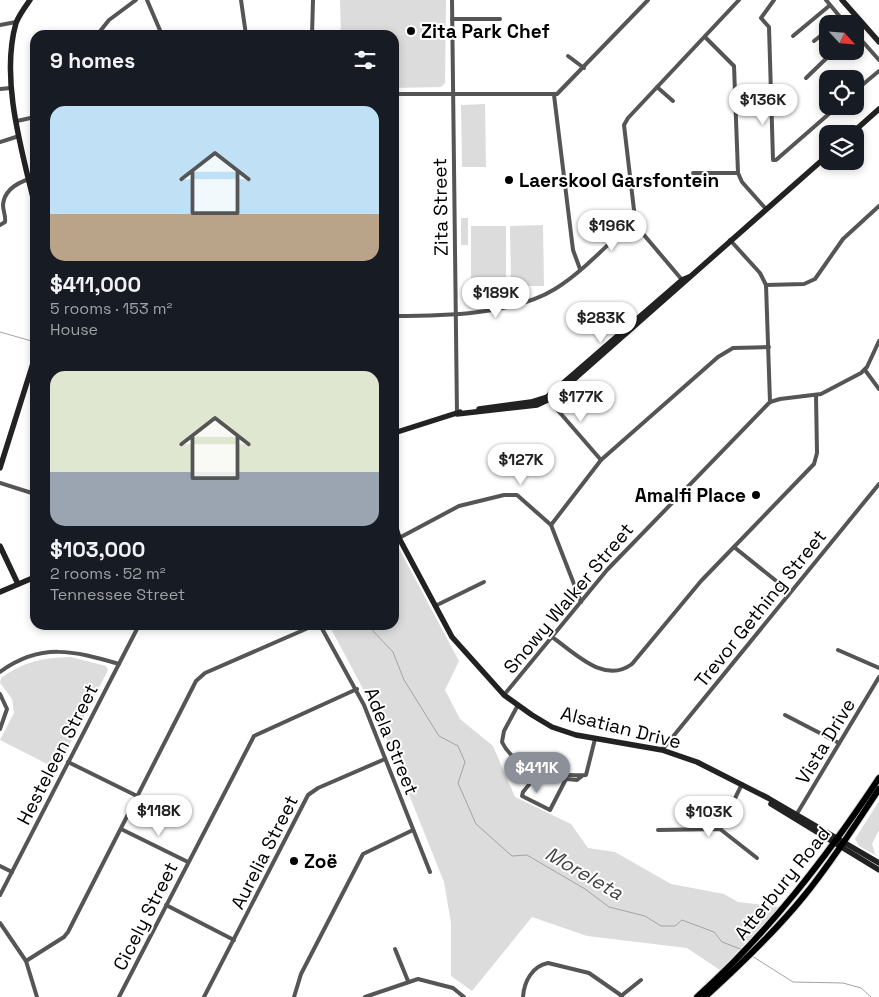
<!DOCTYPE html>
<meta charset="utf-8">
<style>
:root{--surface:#171b24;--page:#20242c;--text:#f1f3f6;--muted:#9ea1a6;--accent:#8c9099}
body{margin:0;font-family:"Space Grotesk",sans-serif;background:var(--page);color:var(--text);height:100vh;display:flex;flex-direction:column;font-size:19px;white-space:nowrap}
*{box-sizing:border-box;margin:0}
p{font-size:16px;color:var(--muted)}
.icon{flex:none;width:28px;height:28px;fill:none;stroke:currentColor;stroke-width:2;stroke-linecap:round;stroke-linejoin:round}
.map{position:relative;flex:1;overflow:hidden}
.drawer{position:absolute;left:30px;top:30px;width:369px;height:600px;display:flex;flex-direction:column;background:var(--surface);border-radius:15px;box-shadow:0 2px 8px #0003}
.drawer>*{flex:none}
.needle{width:32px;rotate:116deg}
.fabs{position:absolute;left:819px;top:15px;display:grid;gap:10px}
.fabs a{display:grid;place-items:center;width:45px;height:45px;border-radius:10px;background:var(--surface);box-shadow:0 2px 8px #0003;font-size:25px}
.price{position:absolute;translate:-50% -42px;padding:0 11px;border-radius:18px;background:#fff;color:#222;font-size:16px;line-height:32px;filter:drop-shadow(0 1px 2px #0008)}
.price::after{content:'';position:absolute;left:50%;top:30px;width:15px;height:11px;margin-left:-8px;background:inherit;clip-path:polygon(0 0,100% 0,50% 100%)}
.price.active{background:var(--accent);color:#fff}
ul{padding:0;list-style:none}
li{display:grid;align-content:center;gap:10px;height:265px;padding:0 20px}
li span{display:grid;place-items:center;height:155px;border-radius:15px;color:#555}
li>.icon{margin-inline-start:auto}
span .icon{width:90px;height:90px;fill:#fffc;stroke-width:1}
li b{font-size:21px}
h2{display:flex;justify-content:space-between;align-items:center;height:60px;padding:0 20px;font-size:21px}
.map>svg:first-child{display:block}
</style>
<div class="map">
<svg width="879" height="997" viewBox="0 0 879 997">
<rect width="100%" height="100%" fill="#fff"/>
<!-- green -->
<g fill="#dcdcdc">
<path d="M340 0H446L445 83 441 87 394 88V35H341Z"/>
<path d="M485 104 486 167H462L461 105Z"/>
<rect x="461" y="218" width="7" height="27"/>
<path d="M543 225 544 286H511L510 226Z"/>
<path d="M471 226H506V290L471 291Z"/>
<path d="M394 539 459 661 445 690 460 719 493 746 515 797 571 824 588 848 615 852 671 884 724 894 738 902 780 907 720 970 687 948 587 936 532 917 472 991 451 976V923L444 882 378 717 329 625H394Z"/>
<path d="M71 657 106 666 108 670 57 769 0 740 14 713 12 699 0 683 1 678C25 661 42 658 71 657Z"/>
<path d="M879 801V830L872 844 875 854 879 857 859 846 855 839Z"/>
</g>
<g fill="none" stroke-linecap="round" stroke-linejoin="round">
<!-- stream -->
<g stroke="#a3a3a3" stroke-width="1">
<path d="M0 332 35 342"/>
<path d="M373 625V631L393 652 404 680 439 736 458 746 465 762 458 783 476 824 512 856 527 855 585 889 609 907 645 916 661 926H675L682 920 714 932 722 942 743 950"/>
<path d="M752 956 793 982 843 983 861 988 871 997"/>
</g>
<!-- primary casing -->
<g stroke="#dbdbdb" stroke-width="8">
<g id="primary">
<path d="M697 997C769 932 826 858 879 778"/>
<path d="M705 997C739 966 775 932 804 896 832 862 855 825 879 789"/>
</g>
</g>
<!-- street -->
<g stroke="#555" stroke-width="4">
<path d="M147 0 162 35"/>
<path d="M241 0 246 35"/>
<path d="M452 0 457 414"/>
<path d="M774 0 761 18 769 27 773 160H776L838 106"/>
<path d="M826 0 846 24"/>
<path d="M452 19H500"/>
<path d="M834 24 841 18"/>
<path d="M0 25 16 22"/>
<path d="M855 33 879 60"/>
<path d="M97 35 109 20 136 0"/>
<path d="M312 35 313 0"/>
<path d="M793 36 829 6"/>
<path d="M705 37 734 66 738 173 742 182 766 209"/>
<path d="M814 41 828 30"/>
<path d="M568 56 584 68"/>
<path d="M806 78 834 51"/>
<path d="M657 87 673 101"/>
<path d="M0 89 11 88"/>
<path d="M855 91 879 71"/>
<path d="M394 94H557L648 0"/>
<path d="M554 95 573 250 580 269"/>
<path d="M17 121 35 117"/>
<path d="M0 142 19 136"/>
<path d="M693 173H738"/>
<path d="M0 225 5 222C6 216 3 211 3 205 4 191 17 183 29 179"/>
<path d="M730 240 760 273 766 285 770 402"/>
<path d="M683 281 633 222 634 210 624 125 628 118 739 0"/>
<path d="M766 285 804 284 815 279 843 239 879 206"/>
<path d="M394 316C442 316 513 315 555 289 583 272 608 243 633 222"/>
<path d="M865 370 879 389"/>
<path d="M548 399 601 460"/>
<path d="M0 483 35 494"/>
<path d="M551 525 601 460 718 357 733 348 769 347"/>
<path d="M399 538 459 506 504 495H517L551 525 581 602"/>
<path d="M734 547 790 592"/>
<path d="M435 606 484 582"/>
<path d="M320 625 364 705 430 872"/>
<path d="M552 637C574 652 604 685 632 664L701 581 814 464 817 453 816 395"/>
<path d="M838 650 879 668"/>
<path d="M0 672C41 642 74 651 119 664"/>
<path d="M0 694 7 709 0 729"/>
<path d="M504 695 607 570 770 402 780 399 821 394 861 373 867 367 879 341"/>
<path d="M518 705 504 731 502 742C515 770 558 777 586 775L595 739"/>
<path d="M785 715 839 743"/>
<path d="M662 750 879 484"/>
<path d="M68 762 137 796"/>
<path d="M566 779 550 810 522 796 523 792 536 776H538L577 780 582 776"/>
<path d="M795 817 879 677"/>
<path d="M121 829 188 862"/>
<path d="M720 829 742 784"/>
<path d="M658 830 720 829 757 858"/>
<path d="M0 866 12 872"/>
<path d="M0 895 139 625"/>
<path d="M166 905 234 940"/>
<path d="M0 923 26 961 37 997"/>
<path d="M395 949 408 981"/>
<path d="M26 961 64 937 68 932 196 681 205 673 315 625"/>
<path d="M621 996 641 980"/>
<path d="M119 997 254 736 357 689"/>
<path d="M204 997 308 795 318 788 385 759"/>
<path d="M294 997 301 974 363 854 413 830"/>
<path d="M365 997 418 979 453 988 464 997"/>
<path d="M523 997C524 982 532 966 548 963L589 973 622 996"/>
</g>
<!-- secondary -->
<g stroke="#222" stroke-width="5.5">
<path d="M30 0C25 7 19 15 16 23 0 79 22 151 35 206"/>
<path d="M842 0 879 42"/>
<path d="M851 134 879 109"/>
<path d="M479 409 531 402 547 397 682 280 689 277"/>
<path d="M457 414 537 405 554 397 828 155"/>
<path d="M394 433 460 412"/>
<path d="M0 468 35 357"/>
<path d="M394 522 399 538 452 637 504 695 532 715 552 727 576 735 662 750 697 762 768 798 879 863"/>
<path d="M0 546 18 584"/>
<path d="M0 592 35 577"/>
<path d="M771 804 879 870"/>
</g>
<!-- primary -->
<use href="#primary" stroke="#000" stroke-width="6"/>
</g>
<!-- markers -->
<g fill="#000" stroke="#fff" stroke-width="2">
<circle cx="411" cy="31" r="5"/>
<circle cx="509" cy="180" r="5"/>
<circle cx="756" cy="495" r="5"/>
<circle cx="294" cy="861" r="5"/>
</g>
<g text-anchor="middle" stroke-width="4" stroke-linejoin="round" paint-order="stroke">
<!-- poi labels -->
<g font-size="19" font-weight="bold" fill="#000" stroke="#fff" text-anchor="start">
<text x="421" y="38">Zita Park Chef</text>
<text x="519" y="187">Laerskool Garsfontein</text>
<text x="746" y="502" text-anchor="end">Amalfi Place</text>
<text x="304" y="868">Zoë</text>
</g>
<!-- street labels -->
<g font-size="19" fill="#000" stroke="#fff">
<text transform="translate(440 207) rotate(-91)" y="7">Zita Street</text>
<text transform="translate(568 598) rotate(-50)" y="7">Snowy Walker Street</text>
<text transform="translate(760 608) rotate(-51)" y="7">Trevor Gething Street</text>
<text transform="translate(621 727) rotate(14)" y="7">Alsatian Drive</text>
<text transform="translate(392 741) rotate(68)" y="7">Adela Street</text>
<text transform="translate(825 741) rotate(-59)" y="7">Vista Drive</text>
<text transform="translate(57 754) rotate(-63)" y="7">Hesteleen Street</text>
<text transform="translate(264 852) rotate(-63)" y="7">Aurelia Street</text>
<text transform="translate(782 883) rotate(-51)" y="7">Atterbury Road</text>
<text transform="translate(145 916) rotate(-63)" y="7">Cicely Street</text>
</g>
<!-- water labels -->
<g font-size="20" font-style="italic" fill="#444" stroke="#fff">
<text transform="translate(584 873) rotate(30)" y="7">Moreleta</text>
</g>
</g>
</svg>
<div class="fabs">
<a><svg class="needle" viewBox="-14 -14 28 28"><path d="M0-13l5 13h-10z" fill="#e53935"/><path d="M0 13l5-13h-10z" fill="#9ea1a6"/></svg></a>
<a><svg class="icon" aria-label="locate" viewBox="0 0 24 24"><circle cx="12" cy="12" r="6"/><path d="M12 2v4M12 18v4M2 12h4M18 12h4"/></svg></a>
<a><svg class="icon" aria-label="layers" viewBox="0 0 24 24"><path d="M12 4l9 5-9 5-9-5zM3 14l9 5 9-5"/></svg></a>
</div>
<b class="price" style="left:763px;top:126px">$136K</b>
<b class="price" style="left:612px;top:252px">$196K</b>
<b class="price" style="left:496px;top:319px">$189K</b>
<b class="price" style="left:601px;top:344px">$283K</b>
<b class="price" style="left:581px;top:423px">$177K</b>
<b class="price" style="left:521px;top:486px">$127K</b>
<b class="price active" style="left:537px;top:794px">$411K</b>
<b class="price" style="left:159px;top:837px">$118K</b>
<b class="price" style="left:709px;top:838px">$103K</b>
<section class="drawer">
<h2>9 homes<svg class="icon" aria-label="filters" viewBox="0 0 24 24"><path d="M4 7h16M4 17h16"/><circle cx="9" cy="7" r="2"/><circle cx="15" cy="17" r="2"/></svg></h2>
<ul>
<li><span style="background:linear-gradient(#bfe0f5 70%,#b9a48a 0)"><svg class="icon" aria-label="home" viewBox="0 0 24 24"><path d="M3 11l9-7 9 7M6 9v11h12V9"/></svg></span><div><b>$411,000</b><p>5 rooms · 153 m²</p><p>House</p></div></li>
<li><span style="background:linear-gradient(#dfe7d0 65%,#9aa5b1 0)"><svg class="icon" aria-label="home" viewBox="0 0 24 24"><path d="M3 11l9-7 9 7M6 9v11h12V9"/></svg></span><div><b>$103,000</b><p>2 rooms · 52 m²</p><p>Tennessee Street</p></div></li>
</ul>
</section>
</div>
